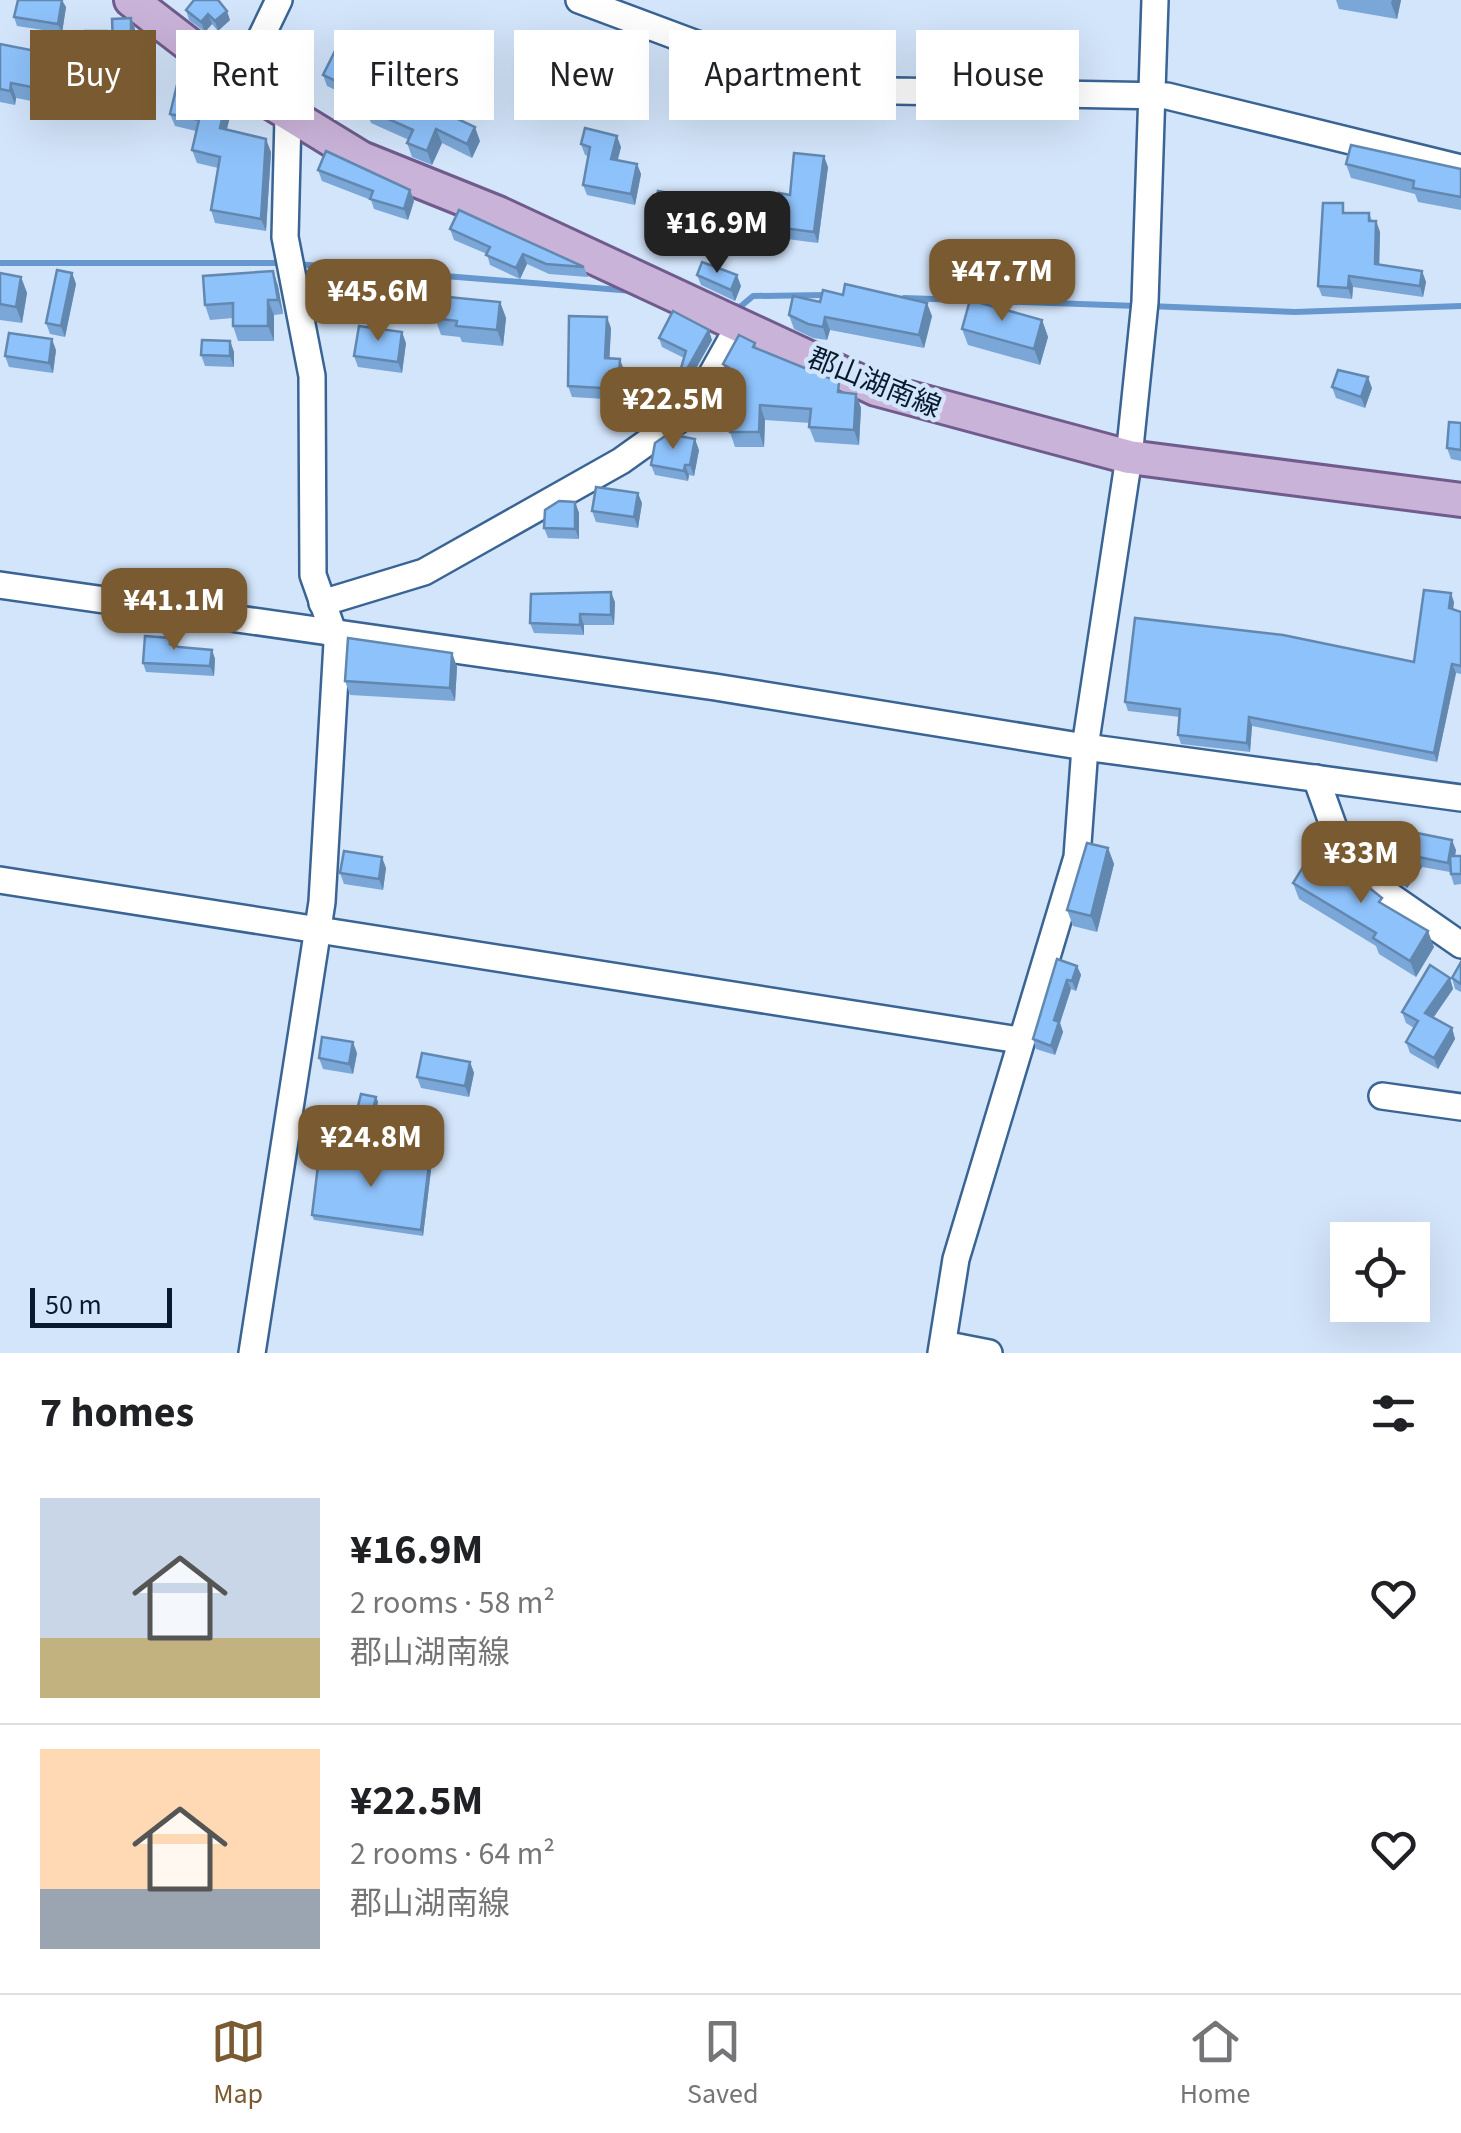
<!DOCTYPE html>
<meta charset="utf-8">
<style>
:root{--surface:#fff;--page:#f6f6f6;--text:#202124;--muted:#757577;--line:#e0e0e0;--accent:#7a5a30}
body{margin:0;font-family:"Source Sans 3","Noto Sans JP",sans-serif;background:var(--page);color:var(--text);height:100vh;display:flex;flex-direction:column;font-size:38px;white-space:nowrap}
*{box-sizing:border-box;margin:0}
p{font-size:32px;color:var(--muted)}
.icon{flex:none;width:55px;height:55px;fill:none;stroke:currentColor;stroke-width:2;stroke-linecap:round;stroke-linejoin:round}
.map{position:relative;height:1353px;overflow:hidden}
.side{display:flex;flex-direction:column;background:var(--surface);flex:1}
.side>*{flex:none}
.hud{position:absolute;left:30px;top:30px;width:1402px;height:90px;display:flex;gap:20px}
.tools{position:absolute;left:1330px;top:1222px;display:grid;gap:20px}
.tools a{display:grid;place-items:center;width:100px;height:100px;border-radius:0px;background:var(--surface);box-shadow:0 10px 40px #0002;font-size:50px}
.scale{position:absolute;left:30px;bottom:25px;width:142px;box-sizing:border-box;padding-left:10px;border:5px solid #081a2d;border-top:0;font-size:28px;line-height:35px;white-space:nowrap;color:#081a2d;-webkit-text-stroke:8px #d3e5fb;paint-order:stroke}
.price{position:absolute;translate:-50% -85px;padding:0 22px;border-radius:20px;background:var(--accent);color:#fff;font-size:32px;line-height:65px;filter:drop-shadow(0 2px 5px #0008)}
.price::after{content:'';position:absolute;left:50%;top:60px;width:30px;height:22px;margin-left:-15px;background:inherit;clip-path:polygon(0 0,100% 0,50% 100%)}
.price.active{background:#222;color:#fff}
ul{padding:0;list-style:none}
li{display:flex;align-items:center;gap:30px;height:250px;padding:0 40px}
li+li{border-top:2px solid var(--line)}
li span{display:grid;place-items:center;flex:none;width:280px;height:200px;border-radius:0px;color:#555}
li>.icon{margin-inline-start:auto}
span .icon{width:120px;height:120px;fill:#fffc;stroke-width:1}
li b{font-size:42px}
h2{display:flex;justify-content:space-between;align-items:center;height:120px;padding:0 40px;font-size:42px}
.pill{padding:0 35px;border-radius:0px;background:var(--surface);box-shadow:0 10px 40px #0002;font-size:35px;line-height:90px}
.pill.active{background:var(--accent);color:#fff}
.dock{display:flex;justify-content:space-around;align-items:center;height:140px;border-top:2px solid var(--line);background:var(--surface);font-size:28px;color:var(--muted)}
.dock a{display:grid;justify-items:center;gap:5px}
.dock .active{color:var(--accent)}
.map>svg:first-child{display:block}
</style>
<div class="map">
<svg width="1461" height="1353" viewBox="0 0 1461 1353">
<rect width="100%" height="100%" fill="#d3e5fb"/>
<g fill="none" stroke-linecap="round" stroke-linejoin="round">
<!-- stream -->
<g stroke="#6698cf" stroke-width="6">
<path d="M0 263H284"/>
<path d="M296 264 633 291"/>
<path d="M904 298 1137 306"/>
<path d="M734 306 740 307 753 296 827 295"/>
<path d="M1149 306 1295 312 1461 306"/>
</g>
<!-- minor casing -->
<g stroke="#396493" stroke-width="30">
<g id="minor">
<path d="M579 0 697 44 843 84 895 91 1167 96 1461 168"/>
<path d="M239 83 279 0"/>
<path d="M0 585 715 687 1085 747 1129 457 1145 302 1155 0"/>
<path d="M322 603 424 572 621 461 691 411 740 324"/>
<path d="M1316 778 1338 839 1363 877 1461 945"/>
<path d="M0 880 1019 1040"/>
<path d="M1382 1096 1461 1107"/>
<path d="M943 1344 989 1353"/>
<path d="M252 1353 322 902 337 643 313 575 312 376 285 237 288 117"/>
<path d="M941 1353 956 1259 1077 857 1085 747 1461 798"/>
</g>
</g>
<!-- major casing -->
<g stroke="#6f5c8d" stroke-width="38">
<path id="major" d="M131 0 239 83 361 158 498 213 876 389 1129 457 1461 500"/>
</g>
<!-- minor -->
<use href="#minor" stroke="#fff" stroke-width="25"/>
<!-- major -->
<use href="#major" stroke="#cab3d9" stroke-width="32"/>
</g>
<!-- wall -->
<g fill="#7aa7d8">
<path d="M1336 0H1401L1397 19 1339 9Z"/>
<path d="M66 7 62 33 17 26 14 17Z"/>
<path d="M186 10 230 20 218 31 212 24 205 32 189 20Z"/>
<path d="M131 18 135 29V53L117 54 113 43Z"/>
<path d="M0 44 71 58 113 46 106 97 65 94 63 107 16 98 15 105 0 102Z"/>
<path d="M596 57 644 64 639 80 600 68Z"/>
<path d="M323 75H367L355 99 327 86Z"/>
<path d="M232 109 227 129 271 152 266 231 215 223 211 210 218 168 197 163 192 150 196 131 175 126 170 114Z"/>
<path d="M366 109 480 141 472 158 442 143 432 165 412 157 407 143 409 140 371 123Z"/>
<path d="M581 144 621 147 618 160 637 164 641 174 635 205 587 195 583 185 588 156 585 155Z"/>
<path d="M1346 164 1461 169V210L1418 202 1415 194 1351 178Z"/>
<path d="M828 167 818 243 779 238 775 227 790 195Z"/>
<path d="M318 170 410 190 414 201 408 220 374 209 371 200 322 181Z"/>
<path d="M1347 213H1369L1372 221H1376L1380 232 1379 265 1422 271 1426 282 1423 297 1353 287 1352 299 1322 296 1318 286Z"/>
<path d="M746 218 742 242 658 234 654 223Z"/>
<path d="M450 229 584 267 588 277 549 274 527 264 520 279 490 265 487 254 454 240Z"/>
<path d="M273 271 278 286 283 314 274 315V341H238L233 326V318L210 320 205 305Z"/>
<path d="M0 273 21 277 27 293 22 323 0 320Z"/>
<path d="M72 273 76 284 65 337 50 334 46 323Z"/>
<path d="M697 275 741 286 735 301 701 285Z"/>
<path d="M500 302 506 318 503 346 462 342 460 337 441 335 435 318Z"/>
<path d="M820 302 932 316 924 348 830 330 827 340 813 338 794 329 789 315Z"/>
<path d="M1042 320 1048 337 1040 365 968 345 962 329Z"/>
<path d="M611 328 609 359 624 370 622 400 572 397 568 386Z"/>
<path d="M659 338 712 340 686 386 682 385 679 375 684 358 662 347Z"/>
<path d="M230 341 234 352V367L205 366 201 355Z"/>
<path d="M406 343 402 373 358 367 354 356Z"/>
<path d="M755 343 757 349 843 393 856 394 861 408 859 445 815 442 809 427 810 423 765 420 764 447H735L730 432 731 380 728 379 723 364Z"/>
<path d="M56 350 53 373 9 367 5 356Z"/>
<path d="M1332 387 1372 388 1365 408 1336 398Z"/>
<path d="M1461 423V461L1451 459 1447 448Z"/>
<path d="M699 450 694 476 689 475 688 481 655 475 651 465Z"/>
<path d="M575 502 579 513V539L548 538 544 528Z"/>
<path d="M642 503 638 528 596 522 592 511Z"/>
<path d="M615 602 614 625H584V635L534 633 530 623Z"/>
<path d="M1454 602 1453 610 1461 612V674L1456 673 1437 762 1252 726 1250 752 1181 744 1178 735 1180 717 1128 711 1125 702 1414 662Z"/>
<path d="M173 645 179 647 212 650 215 659 214 676 146 672 143 663Z"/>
<path d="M452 653 457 667 455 701 350 695 345 681Z"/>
<path d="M1108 848 1114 864 1097 932 1073 926 1067 910Z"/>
<path d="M1456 850 1455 856H1461V884L1454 885 1450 872 1422 867 1407 888 1391 877 1388 867 1398 852Z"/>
<path d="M386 868 383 890 344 884 340 873Z"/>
<path d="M1293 883 1384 905 1434 947 1416 977 1379 954 1376 946 1299 899Z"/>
<path d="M1057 959 1077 966 1081 975 1076 991 1071 989 1060 1023 1063 1032 1055 1055 1036 1049 1033 1039Z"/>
<path d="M1461 962V992L1455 989 1452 978Z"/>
<path d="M1450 978 1453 989 1433 1018 1452 1028 1455 1039 1438 1069 1410 1053 1406 1042 1414 1028 1406 1023 1402 1012Z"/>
<path d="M357 1053 353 1074 323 1069 319 1058Z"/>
<path d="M470 1062 474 1073 469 1097 421 1088 417 1077Z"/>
<path d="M376 1097 378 1102 374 1119 359 1115 357 1110Z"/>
<path d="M431 1170 423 1236 314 1220 312 1215Z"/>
</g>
<!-- shaded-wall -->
<g fill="#6388b0">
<path d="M62 0 66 7 62 33 58 24Z"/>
<path d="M1392 0H1401L1397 19 1391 3Z"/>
<path d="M227 11 230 20 218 31 215 21Z"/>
<path d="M208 14 212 24 205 32 201 22Z"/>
<path d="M131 18 135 29V53L131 42Z"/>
<path d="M107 31 113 46 106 97 101 82Z"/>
<path d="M640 53 644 64 639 80 635 69Z"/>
<path d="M363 64 367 75 355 99 351 88Z"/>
<path d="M60 80 65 94 63 107 57 92Z"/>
<path d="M11 83 16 98 15 105 10 91Z"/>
<path d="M227 97 232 109 224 140 220 128Z"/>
<path d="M475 127 480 141 472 158 467 144Z"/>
<path d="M436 129 442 143 432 165 427 151Z"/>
<path d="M617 136 621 147 615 169 611 159Z"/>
<path d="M266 139 271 152 266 231 261 219Z"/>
<path d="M824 156 828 167 818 243 814 232Z"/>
<path d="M637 164 641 174 635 205 631 194Z"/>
<path d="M410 190 414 201 408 220 404 209Z"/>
<path d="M742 207 746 218 742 242 738 231Z"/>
<path d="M1376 221 1380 232 1379 275 1375 264Z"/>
<path d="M523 254 527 264 520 279 516 268Z"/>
<path d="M273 271 278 286 283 314 278 300Z"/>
<path d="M1422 271 1426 282 1423 297 1420 286Z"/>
<path d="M72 273 76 284 65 337 61 326Z"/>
<path d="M737 275 741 286 735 301 731 290Z"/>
<path d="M1349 276 1353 287 1352 299 1348 288Z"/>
<path d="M21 277 27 293 22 323 16 307Z"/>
<path d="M268 300 274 315V341L268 326Z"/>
<path d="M500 302 506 318 503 346 497 330Z"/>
<path d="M927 303 932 316 924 348 919 335Z"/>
<path d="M607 317 611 328 609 369 605 358Z"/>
<path d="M825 317 830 330 827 340 823 327Z"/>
<path d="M1042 320 1048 337 1040 365 1034 349Z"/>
<path d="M709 330 712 340 686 386 683 376Z"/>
<path d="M402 332 406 343 402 373 398 362Z"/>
<path d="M52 339 56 350 53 373 49 363Z"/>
<path d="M230 341 234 352V367L230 356Z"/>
<path d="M620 359 624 370 622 400 618 389Z"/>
<path d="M1368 377 1372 388 1365 408 1361 397Z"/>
<path d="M856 394 861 408 859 445 854 430Z"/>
<path d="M760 405 765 420 764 447 759 432Z"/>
<path d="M695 439 699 450 694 476 690 465Z"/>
<path d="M685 465 689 475 688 481 684 471Z"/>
<path d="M638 493 642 503 638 528 634 517Z"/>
<path d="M575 502 579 513V539L575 529Z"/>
<path d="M611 592 615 602 614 625 611 615Z"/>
<path d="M1451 593 1454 602 1452 617 1449 608Z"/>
<path d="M580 614 584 625V635L580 625Z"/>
<path d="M212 650 215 659 214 676 210 666Z"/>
<path d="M452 653 457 667 455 701 450 688Z"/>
<path d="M1452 664 1456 673 1437 762 1434 753Z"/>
<path d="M1249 717 1252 726 1250 752 1247 743Z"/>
<path d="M1452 840 1456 850 1452 872 1448 863Z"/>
<path d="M1108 848 1114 864 1097 932 1091 916Z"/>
<path d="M382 857 386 868 383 890 379 879Z"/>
<path d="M1418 857 1422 867 1407 888 1404 878Z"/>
<path d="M1428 931 1434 947 1416 977 1410 961Z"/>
<path d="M1077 966 1081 975 1076 991 1072 981Z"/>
<path d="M1450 978 1453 989 1429 1024 1425 1013Z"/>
<path d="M1067 980 1071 989 1060 1023 1063 1032 1055 1055 1051 1046 1054 1020Z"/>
<path d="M1452 1028 1455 1039 1438 1069 1434 1058Z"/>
<path d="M353 1042 357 1053 353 1074 349 1064Z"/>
<path d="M470 1062 474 1073 469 1097 465 1086Z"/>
<path d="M376 1097 378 1102 374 1119 372 1114Z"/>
<path d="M429 1164 431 1170 423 1236 421 1230Z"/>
</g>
<!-- building -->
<g fill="#8ec2fb" stroke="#6388b0" stroke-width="2.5">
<path d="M18 0H62L58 24 14 17Z"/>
<path d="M194 0H218L227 11 215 21 208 14 201 22 186 10Z"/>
<path d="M131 18V42L113 43 112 19Z"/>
<path d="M85 31H107L101 82 60 80 57 92 11 83 10 91 0 89V44L71 58V37H85Z"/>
<path d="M601 42 640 53 635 69 596 57Z"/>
<path d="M335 51 363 64 351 88 323 75Z"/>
<path d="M177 85 227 97 220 128 266 139 261 219 211 210 220 157 192 150 199 120 170 114Z"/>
<path d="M376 87 411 103 413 98 475 127 467 144 436 129 427 151 407 143 413 130 366 109Z"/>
<path d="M585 128 617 136 611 159 637 164 631 194 583 185 590 147 581 144Z"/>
<path d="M1351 145 1461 169V197L1413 188 1414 181 1346 164Z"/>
<path d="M326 151 410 190 404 209 370 199 373 191 318 170Z"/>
<path d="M794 153 824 156 814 232 775 227 779 193 790 195Z"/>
<path d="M658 191 742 207 738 231 654 223Z"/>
<path d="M1323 203H1343V213H1369V221H1376L1375 264 1422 271 1420 286 1349 276 1348 288 1318 286Z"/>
<path d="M459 210 584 267 546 264 523 254 516 268 486 255 490 247 450 229Z"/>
<path d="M702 262 737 275 731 290 697 275Z"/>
<path d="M57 270 72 273 61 326 46 323Z"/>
<path d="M273 271 278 300H268V326H233V303L205 305 203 276Z"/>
<path d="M0 273 21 277 16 307 0 304Z"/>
<path d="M845 284 927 303 919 335 825 317 823 327 808 324 789 315 793 296 820 302 823 290 843 295Z"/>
<path d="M438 296 500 302 497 330 456 326 457 321 435 318Z"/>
<path d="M970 300 1042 320 1034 349 962 329Z"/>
<path d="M673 311 709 330 683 376 679 375 686 351 659 338Z"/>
<path d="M569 316 607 317 605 358 620 359 618 389 568 386Z"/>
<path d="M359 326 402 332 398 362 354 356Z"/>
<path d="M9 333 52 339 49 363 5 356Z"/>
<path d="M739 335 755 343 753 347 839 382 838 392 856 394 854 430 809 427 811 409 760 405 759 432H730L731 369 723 364Z"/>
<path d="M202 340 230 341V356L201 355Z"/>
<path d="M1338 370 1368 377 1361 397 1332 387Z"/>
<path d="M1449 422 1461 423V450L1447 448Z"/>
<path d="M668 434 695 439 690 465H685L684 471 651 465 655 443Z"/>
<path d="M596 487 638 493 634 517 592 511Z"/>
<path d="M559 501 575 502V529L544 528 545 510Z"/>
<path d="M1424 590 1451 593 1449 608 1461 612V666L1452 664 1434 753 1249 717 1247 743 1178 735 1180 709 1125 702 1135 618 1283 635 1414 662Z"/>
<path d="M611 592V615L580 614V625L530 623 531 594Z"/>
<path d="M145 636 170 638V644L179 647 212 650 210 666 143 663Z"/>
<path d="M348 638 452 653 450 688 345 681Z"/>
<path d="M1402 830 1452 840 1448 863 1418 857 1404 878 1388 867 1398 852Z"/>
<path d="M1087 843 1108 848 1091 916 1067 910Z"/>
<path d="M344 851 382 857 379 879 340 873Z"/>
<path d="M1310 856 1330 868 1335 860 1382 898 1379 902 1428 931 1410 961 1373 938 1376 933 1293 883Z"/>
<path d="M1450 856H1461V874H1451Z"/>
<path d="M1057 959 1077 966 1072 981 1067 980 1054 1020 1059 1022 1051 1046 1033 1039Z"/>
<path d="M1461 962V984L1452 978Z"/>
<path d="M1430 965 1450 978 1425 1013 1452 1028 1434 1058 1406 1042 1418 1021 1402 1012Z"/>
<path d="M322 1037 353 1042 349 1064 319 1058Z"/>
<path d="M422 1053 470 1062 465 1086 417 1077Z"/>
<path d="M361 1094 376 1097 372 1114 357 1110Z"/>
<path d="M320 1149 429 1164 421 1230 312 1215Z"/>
</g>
<g text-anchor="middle" stroke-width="9" stroke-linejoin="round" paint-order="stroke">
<!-- street labels -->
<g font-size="28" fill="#081a2d" stroke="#d3e5fb">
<text transform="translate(875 382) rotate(22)" y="10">郡山湖南線</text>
</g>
</g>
</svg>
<div class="tools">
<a><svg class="icon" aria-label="locate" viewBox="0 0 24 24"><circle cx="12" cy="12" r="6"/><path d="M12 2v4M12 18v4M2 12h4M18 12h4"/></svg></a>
</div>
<div class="scale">50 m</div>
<b class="price active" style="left:717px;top:276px">¥16.9M</b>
<b class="price" style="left:1002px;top:324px">¥47.7M</b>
<b class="price" style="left:378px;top:344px">¥45.6M</b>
<b class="price" style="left:673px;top:452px">¥22.5M</b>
<b class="price" style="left:174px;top:653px">¥41.1M</b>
<b class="price" style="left:1361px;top:906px">¥33M</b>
<b class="price" style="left:371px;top:1190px">¥24.8M</b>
<div class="hud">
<a class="pill active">Buy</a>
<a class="pill">Rent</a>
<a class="pill">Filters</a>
<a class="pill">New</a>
<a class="pill">Apartment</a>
<a class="pill">House</a>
</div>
</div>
<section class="side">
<h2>7 homes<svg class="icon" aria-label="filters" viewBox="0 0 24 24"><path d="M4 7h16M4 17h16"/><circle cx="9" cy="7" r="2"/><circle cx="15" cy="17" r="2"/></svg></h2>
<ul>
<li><span style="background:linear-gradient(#c9d6e8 70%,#c2b280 0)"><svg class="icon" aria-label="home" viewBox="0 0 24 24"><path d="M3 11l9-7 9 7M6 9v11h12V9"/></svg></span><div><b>¥16.9M</b><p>2 rooms · 58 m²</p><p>郡山湖南線</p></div><svg class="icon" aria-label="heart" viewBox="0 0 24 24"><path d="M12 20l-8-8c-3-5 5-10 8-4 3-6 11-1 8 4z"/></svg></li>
<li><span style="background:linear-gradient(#ffd9b3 70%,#9aa5b1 0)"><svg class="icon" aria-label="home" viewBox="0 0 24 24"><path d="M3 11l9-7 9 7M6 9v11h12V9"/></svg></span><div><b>¥22.5M</b><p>2 rooms · 64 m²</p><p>郡山湖南線</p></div><svg class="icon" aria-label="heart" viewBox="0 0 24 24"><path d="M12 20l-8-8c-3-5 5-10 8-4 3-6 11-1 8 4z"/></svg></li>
</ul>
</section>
<nav class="dock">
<a class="active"><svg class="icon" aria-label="map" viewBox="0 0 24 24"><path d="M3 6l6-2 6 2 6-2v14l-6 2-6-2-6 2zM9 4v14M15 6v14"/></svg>Map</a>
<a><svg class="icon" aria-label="saved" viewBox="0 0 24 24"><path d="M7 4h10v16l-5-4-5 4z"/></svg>Saved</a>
<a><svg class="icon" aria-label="home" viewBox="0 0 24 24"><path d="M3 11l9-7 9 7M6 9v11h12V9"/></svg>Home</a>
</nav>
